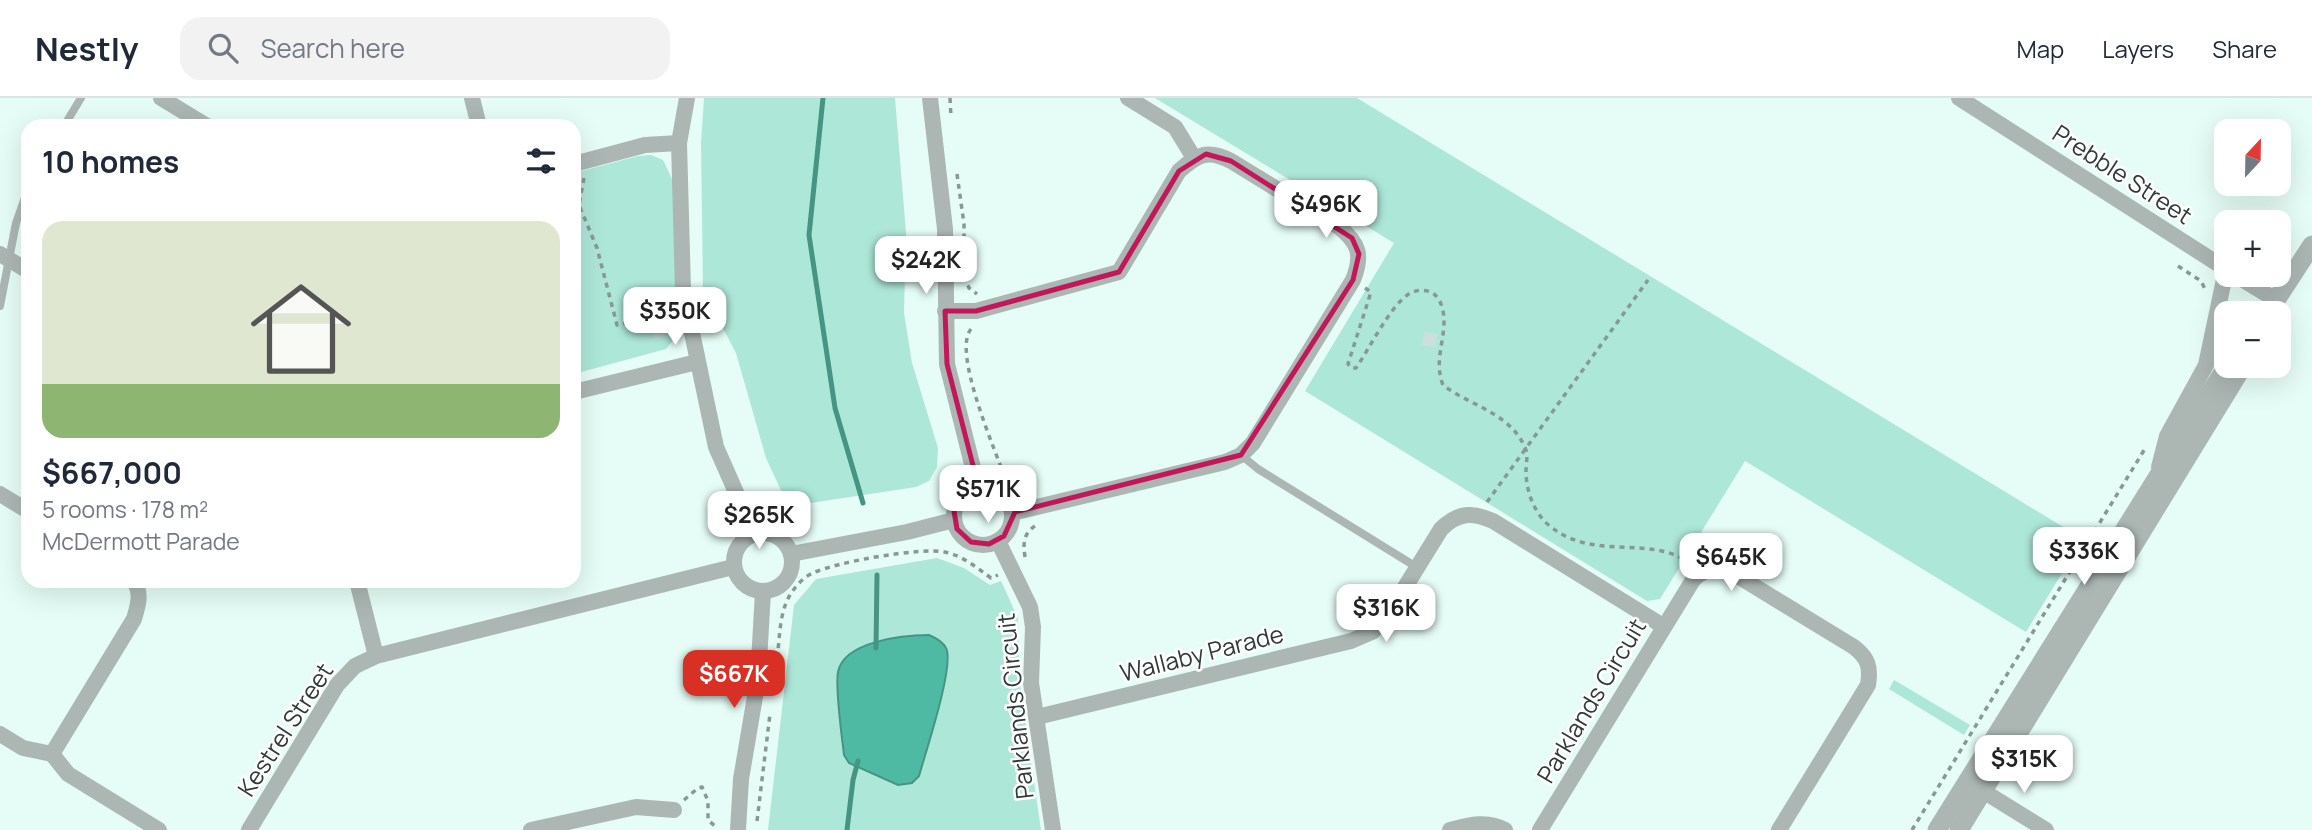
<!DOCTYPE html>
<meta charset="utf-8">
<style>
:root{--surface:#fff;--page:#f2f2f3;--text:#1f2937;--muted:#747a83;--line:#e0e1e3;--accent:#d93025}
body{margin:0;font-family:Manrope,sans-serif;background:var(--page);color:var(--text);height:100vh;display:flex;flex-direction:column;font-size:26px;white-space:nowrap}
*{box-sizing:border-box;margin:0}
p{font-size:23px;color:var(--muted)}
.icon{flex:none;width:38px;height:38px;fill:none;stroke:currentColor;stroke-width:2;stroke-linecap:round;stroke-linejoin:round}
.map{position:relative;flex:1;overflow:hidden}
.drawer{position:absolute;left:21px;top:21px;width:560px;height:469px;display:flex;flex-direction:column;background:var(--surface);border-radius:21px;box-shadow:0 7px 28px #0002}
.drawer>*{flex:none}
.needle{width:46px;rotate:22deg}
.fabs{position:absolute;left:2214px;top:21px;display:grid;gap:14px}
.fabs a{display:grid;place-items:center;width:77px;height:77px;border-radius:14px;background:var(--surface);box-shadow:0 7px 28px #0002;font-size:35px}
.price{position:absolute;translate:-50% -60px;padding:0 16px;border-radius:14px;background:#fff;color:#222;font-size:23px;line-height:46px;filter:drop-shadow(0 2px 4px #0008)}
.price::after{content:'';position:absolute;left:50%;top:42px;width:21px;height:16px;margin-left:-10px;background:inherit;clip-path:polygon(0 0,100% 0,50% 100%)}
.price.current{background:var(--accent);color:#fff}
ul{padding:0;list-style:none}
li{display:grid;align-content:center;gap:14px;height:371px;padding:0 21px}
li span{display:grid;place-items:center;height:217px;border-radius:21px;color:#555}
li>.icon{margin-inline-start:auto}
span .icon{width:126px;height:126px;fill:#fffc;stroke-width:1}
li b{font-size:30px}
h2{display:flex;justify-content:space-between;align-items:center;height:84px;padding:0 21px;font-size:30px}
header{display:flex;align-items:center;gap:42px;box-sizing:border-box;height:98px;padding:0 35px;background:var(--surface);border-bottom:2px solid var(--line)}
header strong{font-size:33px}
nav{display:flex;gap:38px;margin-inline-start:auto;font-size:24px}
.search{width:490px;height:63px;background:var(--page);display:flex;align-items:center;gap:18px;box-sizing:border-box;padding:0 24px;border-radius:21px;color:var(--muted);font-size:26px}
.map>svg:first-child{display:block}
</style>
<header>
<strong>Nestly</strong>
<div class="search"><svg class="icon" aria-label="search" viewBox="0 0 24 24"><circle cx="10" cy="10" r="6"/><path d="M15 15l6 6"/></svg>Search here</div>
<nav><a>Map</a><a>Layers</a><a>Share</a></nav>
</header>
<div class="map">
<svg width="2312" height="732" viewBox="0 0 2312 732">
<rect width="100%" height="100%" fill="#e5fdf6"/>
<!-- green -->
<g fill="#ade7d8" fill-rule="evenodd">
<path d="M704 0H895L906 135 904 215 912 265 938 350 937 369 929 383 916 389 804 406 785 401 766 360 736 255 703 193 701 45Z"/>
<path d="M1155 0H1357L2083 441 2026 534 1745 363 1660 501 1647 503 1305 293 1394 145Z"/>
<path d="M651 57 663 62 673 83 677 227 674 241 666 251 574 276V75L638 58Z"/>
<path d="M937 460 964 470 990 487 1001 483 1018 520 1020 586 1041 732H768L794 507 816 481ZM929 537C936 540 943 543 946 550 955 568 925 655 919 678L913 685 898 687 848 665C841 650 842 633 841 617 840 603 835 586 838 573 846 542 903 536 929 537Z"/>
<path d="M1894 582 1970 627 1964 637 1889 591Z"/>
</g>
<!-- water -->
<path fill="#4fbaa4" stroke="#469483" stroke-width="2" d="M929 537C936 540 943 544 946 550 955 567 925 656 919 678L912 685 898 687 849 665 844 657C842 639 835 590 838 574 844 543 904 537 929 537Z"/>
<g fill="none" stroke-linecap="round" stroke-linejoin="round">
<!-- stream -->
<g stroke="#469483" stroke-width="5">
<path d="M823 0 809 137 835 310 863 405"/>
<path d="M876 550 877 477"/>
<path d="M847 732 853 682 858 663"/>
</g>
</g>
<!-- building -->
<g fill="#c9e1da">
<path d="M665 217 670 238 654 241 649 221Z"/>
<path d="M1424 234 1438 236 1435 250 1422 247Z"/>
</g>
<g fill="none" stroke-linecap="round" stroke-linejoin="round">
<!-- path -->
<g stroke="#889893" stroke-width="3.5" stroke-dasharray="5 5" stroke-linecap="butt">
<path d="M950 0 951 20"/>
<path d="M957 76 964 126V149"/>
<path d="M584 80 579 107 597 150 617 227 674 213"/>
<path d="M574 121 579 107"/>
<path d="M2178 168 2201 183 2205 191"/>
<path d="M964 178 969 190 977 196"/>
<path d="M1365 190 1371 194 1348 266 1351 270H1356C1369 251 1389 211 1406 198 1413 192 1423 191 1431 194 1441 199 1444 213 1444 223 1444 246 1434 264 1443 287 1470 308 1512 315 1526 352 1528 357 1526 366 1526 373 1526 393 1534 416 1551 429 1594 463 1649 437 1688 464"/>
<path d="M971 231C952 254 995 351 1005 380L1012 389 1027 394"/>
<path d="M1487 404 1648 182"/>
<path d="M1025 459C1023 445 1023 436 1036 427"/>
<path d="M777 560C780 540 779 515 790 497 795 489 803 479 813 475 836 464 921 449 945 454 963 458 976 469 991 480L998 477"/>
<path d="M684 702 698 690 702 689 708 703V722L716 729"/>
<path d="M757 723 770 616"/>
<path d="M1912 732 2146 349"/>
</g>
<!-- service -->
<g stroke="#acb7b4" stroke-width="8">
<path d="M64 28 81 0"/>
<path d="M0 208 16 125 28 91"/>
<path d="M1241 357 1258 371 1418 470"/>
</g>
<!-- minor -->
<g stroke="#acb7b4" stroke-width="16">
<path d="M161 0 207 28"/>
<path d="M472 0 479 28"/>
<path d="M687 0 679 45 683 192 716 349 754 435"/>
<path d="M930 0 945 131 947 266 978 390"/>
<path d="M1128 0 1175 29 1194 60"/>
<path d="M1959 0 2226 171"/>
<path d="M574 66 645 47 679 45"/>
<path d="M0 156 28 173"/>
<path d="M2235 177 2276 202"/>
<path d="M945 213H976L1119 174 1179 73C1198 56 1208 51 1231 63L1339 129C1359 145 1363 157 1353 182L1253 345 1241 357 1225 364 1012 415"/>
<path d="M574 294 697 264"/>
<path d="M2159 369 2167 338 2206 267 2226 172"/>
<circle cx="983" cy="418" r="29"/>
<path d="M0 396 28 413"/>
<circle cx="763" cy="464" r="29"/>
<path d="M998 443 1030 509 1033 529 1031 585 1053 732"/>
<path d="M791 456 907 434 954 422"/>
<path d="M357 483 376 558"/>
<path d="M1037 619 1351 543 1372 534 1386 520 1441 431C1458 414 1472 414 1493 423L1663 528"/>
<path d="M0 636 23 650 52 656 68 676 159 732"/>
<path d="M52 656 134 521C138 508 142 495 134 483"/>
<path d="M1983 693 2046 732"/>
<path d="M249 732 337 587 355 568 376 558 733 469"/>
<path d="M531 732 636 709 674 712"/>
<path d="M738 732 741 681 758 581 763 494"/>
<path d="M1450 732C1469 727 1487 722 1505 732"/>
<path d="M1540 732 1693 482C1703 472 1714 468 1728 472L1854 549C1868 560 1871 569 1868 587L1779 732"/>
</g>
<!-- tertiary -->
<g stroke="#acb7b4" stroke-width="19">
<path d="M2264 215 2276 202 2312 147"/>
<path d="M1937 732 2227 268"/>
<path d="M1959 732 2243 268"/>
</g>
</g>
<!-- marked area -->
<path fill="none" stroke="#c2185b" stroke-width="5" stroke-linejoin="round" d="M1206 56 1231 63 1352 140 1359 156 1353 182 1241 357 1015 414 1004 438 989 446 971 444 957 431 954 413 962 397 978 387 947 266 945 213H976L1119 174 1179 73Z"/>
<g text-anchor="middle" stroke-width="5" stroke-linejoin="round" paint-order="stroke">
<!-- street labels -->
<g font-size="24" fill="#303a37" stroke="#fff">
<text transform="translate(2122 77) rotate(33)" y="8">Prebble Street</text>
<text transform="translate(1202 556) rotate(-14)" y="8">Wallaby Parade</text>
<text transform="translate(1592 603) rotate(-59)" y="8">Parklands Circuit</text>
<text transform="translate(1016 608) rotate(-96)" y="8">Parklands Circuit</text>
<text transform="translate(286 632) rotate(-57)" y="8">Kestrel Street</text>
</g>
</g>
</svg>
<div class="fabs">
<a><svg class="needle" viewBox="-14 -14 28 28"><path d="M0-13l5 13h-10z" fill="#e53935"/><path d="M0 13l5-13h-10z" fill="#747a83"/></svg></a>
<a>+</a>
<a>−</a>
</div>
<b class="price" style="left:1326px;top:142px">$496K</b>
<b class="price" style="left:926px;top:198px">$242K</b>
<b class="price" style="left:675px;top:249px">$350K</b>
<b class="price" style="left:988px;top:427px">$571K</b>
<b class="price" style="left:759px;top:453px">$265K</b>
<b class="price" style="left:2084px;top:489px">$336K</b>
<b class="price" style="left:1731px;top:495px">$645K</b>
<b class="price" style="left:1386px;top:546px">$316K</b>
<b class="price current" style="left:734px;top:612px">$667K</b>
<b class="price" style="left:2024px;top:697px">$315K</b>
<section class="drawer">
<h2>10 homes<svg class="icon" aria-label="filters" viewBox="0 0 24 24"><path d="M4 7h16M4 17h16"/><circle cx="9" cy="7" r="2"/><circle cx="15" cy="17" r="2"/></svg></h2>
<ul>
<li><span style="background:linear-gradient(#dfe7d0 75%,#8fb573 0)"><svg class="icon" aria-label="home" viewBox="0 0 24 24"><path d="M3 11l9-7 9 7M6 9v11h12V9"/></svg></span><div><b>$667,000</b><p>5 rooms · 178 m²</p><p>McDermott Parade</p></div></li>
</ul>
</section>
</div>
